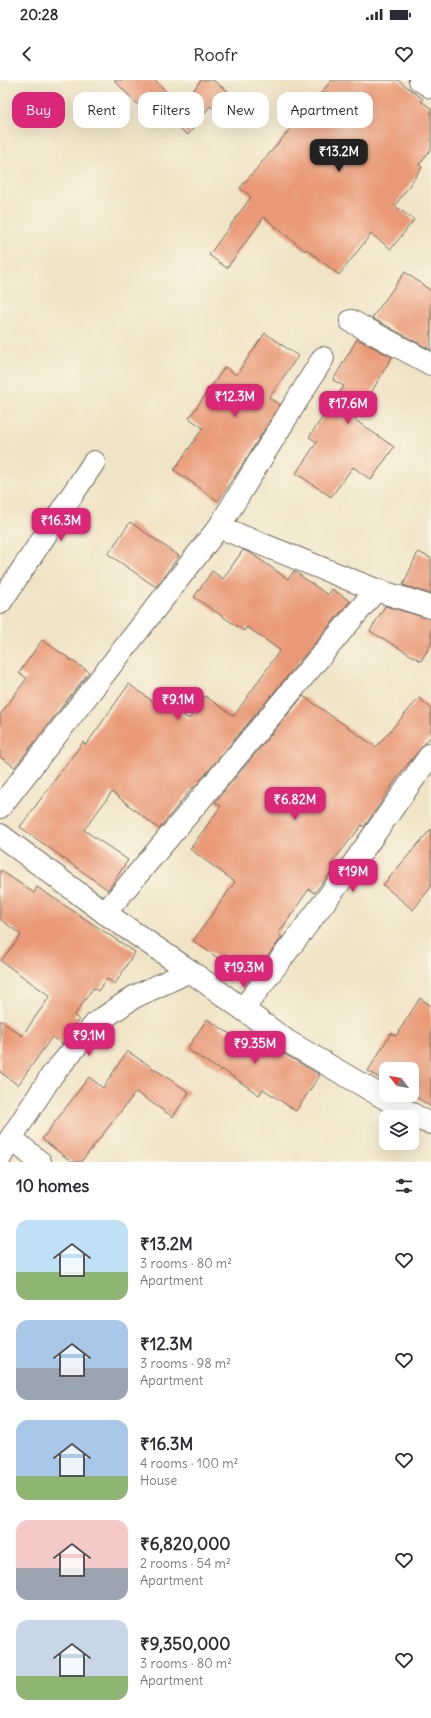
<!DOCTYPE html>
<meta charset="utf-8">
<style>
:root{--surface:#fff;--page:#f7f7f7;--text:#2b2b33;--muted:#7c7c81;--accent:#db2777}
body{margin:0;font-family:Delius,sans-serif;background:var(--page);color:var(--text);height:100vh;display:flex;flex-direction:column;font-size:15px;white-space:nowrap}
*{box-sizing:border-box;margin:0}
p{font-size:13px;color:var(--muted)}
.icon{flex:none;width:22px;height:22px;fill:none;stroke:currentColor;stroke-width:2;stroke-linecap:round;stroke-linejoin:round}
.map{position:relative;height:1082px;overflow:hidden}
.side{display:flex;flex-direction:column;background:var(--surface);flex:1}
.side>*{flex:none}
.hud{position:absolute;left:12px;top:12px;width:407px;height:36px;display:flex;gap:8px}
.needle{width:26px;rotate:301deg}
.tools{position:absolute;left:379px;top:982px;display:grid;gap:8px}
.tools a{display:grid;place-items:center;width:40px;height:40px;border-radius:8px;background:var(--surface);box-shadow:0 4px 16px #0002;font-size:20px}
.price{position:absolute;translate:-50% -34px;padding:0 9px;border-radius:8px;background:var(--accent);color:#fff;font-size:13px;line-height:26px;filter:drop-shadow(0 1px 2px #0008)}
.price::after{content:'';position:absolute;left:50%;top:24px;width:12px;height:9px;margin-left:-6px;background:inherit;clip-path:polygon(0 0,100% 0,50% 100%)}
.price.current{background:#222;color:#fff}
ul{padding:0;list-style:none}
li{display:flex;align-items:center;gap:12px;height:100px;padding:0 16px}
li span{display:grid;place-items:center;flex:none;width:112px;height:80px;border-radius:12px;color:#555}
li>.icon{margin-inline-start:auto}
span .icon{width:48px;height:48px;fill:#fffc;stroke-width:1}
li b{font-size:17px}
h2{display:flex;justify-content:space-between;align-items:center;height:48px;padding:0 16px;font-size:17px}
.chip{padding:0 14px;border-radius:12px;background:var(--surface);box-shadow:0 4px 16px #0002;font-size:14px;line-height:36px}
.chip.current{background:var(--accent);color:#fff}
.status{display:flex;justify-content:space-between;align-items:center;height:28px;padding:0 20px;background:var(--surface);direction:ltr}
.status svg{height:11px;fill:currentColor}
header{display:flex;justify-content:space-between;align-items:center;height:52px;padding:0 16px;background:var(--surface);font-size:18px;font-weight:600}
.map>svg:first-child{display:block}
</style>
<div class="status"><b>20:28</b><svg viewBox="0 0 49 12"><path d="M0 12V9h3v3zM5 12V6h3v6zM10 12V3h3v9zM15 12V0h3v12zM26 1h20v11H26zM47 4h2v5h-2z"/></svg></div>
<header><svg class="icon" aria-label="back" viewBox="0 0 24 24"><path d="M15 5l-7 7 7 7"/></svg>Roofr<svg class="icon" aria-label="heart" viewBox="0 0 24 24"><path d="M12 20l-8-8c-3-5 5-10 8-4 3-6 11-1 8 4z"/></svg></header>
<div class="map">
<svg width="431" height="1082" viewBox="0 0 431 1082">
<rect width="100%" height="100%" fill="#fcf5e5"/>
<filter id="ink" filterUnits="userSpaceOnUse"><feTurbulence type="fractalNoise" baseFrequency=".025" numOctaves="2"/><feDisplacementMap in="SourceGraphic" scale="8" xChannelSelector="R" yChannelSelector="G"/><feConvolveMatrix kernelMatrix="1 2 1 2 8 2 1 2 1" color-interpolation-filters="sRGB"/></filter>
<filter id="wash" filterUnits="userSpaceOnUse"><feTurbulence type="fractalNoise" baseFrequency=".012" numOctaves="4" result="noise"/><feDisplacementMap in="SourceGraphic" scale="16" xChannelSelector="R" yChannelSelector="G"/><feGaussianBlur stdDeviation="0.9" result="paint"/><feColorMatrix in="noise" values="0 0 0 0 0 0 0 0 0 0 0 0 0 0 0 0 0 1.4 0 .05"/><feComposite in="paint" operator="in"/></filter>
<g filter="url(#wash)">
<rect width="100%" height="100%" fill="#f0e4c6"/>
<g id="blocks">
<!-- building -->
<g fill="#e99976">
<path d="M114 0H155L181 27 201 0H213L246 25 233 42 210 26 188 55 151 28 146 33Z"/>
<path d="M332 0H398L423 19 421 21 431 28V69L419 85 422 87 395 126 414 140 391 169 371 154 339 195 306 169 305 171 264 137 227 188 209 175 251 117 240 108Z"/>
<path d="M405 192 431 211V270L372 238Z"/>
<path d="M265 253 298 276 269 318 280 325 237 393 218 421 174 390 203 348 189 338 225 287 236 295Z"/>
<path d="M357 259 392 277 355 340 394 367 371 400 353 387 331 417 296 393 317 362 309 357 344 306 333 300Z"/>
<path d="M130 442 179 476 156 507 108 474Z"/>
<path d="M243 470 252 474 288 499 294 491 328 515 332 509 350 521 194 708 193 707 159 749 112 712 84 750 128 780 108 810 20 747 83 662 86 665 129 604 155 623 159 618 189 639 205 616 234 636 280 570 247 547 244 551 194 517 212 491 223 499Z"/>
<path d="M418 472 431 478V514L403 505Z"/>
<path d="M385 526 431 539V564L421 581 370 551Z"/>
<path d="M42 560 89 592 15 687 0 677V635L27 598 19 593Z"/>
<path d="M303 616 376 667 419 618 431 628V656L402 691 364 747 362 745 330 785 334 788 314 813 309 809 278 854 282 857 254 895 225 874 221 880 193 861 235 802 190 769 221 726 215 722Z"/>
<path d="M431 749V807L413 830 383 805Z"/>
<path d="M0 790 34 813 37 807 135 872 115 904 107 899 98 911 93 908 74 936 79 939 62 964 52 957 18 1005 0 992V940L22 956 50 916 1 881 21 855 0 839Z"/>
<path d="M420 918 431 926V1027L412 1014V989H386V1002L368 991 391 953 396 956Z"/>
<path d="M207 939 255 970 262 959 281 972 320 995 296 1031 263 1009 259 1015 222 989 221 991 187 969Z"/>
<path d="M127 971 189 1012 173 1037 136 1012 81 1082H72L42 1059 89 997 103 1008Z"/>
</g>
</g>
</g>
<g filter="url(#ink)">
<use href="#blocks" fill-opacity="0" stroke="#706c61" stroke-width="1"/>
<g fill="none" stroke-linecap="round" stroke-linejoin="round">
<!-- minor casing -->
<g stroke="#706c61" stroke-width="24">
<g id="minor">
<path d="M420 0 431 7"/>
<path d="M351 241 431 284"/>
<path d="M376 510 431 527"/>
<path d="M0 523 94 382"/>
<path d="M0 727 219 447 323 278"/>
<path d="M0 755 105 833 190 891 287 961 424 1041 431 1043"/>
<path d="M105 833 376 510 219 447"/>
<path d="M243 929 351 787 431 674"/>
<path d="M11 1058 40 1082"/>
<path d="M0 1078 11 1058 52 995 96 943 134 917 190 891"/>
</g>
</g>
<!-- minor -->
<use href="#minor" stroke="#fff" stroke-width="22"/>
</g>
</g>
</svg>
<div class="tools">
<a><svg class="needle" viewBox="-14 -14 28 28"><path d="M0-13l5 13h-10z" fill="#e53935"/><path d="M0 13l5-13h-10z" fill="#7c7c81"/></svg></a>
<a><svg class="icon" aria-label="layers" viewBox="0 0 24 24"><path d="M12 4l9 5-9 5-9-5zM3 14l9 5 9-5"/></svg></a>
</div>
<b class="price current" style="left:339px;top:93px">₹13.2M</b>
<b class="price" style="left:235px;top:338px">₹12.3M</b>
<b class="price" style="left:348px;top:345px">₹17.6M</b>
<b class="price" style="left:61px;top:462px">₹16.3M</b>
<b class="price" style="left:178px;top:641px">₹9.1M</b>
<b class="price" style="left:295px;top:741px">₹6.82M</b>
<b class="price" style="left:353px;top:813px">₹19M</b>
<b class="price" style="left:244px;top:909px">₹19.3M</b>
<b class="price" style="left:89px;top:977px">₹9.1M</b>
<b class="price" style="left:255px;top:985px">₹9.35M</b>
<div class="hud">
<a class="chip current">Buy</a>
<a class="chip">Rent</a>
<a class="chip">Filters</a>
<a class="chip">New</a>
<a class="chip">Apartment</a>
</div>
</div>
<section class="side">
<h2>10 homes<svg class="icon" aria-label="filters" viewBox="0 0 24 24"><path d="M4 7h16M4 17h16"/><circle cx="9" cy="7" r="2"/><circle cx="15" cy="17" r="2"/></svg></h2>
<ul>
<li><span style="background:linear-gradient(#bfe0f5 65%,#8fb573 0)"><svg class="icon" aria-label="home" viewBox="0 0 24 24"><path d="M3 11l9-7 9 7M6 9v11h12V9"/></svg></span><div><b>₹13.2M</b><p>3 rooms · 80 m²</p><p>Apartment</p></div><svg class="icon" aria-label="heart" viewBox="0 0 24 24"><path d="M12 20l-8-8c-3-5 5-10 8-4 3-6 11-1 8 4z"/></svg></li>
<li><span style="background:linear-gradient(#a9c7e8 60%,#9aa5b1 0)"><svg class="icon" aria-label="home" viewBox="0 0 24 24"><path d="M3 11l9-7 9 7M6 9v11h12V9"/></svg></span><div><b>₹12.3M</b><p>3 rooms · 98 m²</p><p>Apartment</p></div><svg class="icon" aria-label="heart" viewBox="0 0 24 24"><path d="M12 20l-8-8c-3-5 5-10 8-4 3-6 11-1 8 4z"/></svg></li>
<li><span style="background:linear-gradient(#a9c7e8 70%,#8fb573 0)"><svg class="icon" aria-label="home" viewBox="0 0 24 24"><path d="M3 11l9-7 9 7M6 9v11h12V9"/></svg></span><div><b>₹16.3M</b><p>4 rooms · 100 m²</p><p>House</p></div><svg class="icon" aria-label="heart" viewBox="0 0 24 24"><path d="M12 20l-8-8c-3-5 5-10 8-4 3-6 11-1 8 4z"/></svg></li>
<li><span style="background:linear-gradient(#f6c9c9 60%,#9aa5b1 0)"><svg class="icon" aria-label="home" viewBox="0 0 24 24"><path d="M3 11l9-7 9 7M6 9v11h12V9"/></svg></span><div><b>₹6,820,000</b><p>2 rooms · 54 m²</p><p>Apartment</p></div><svg class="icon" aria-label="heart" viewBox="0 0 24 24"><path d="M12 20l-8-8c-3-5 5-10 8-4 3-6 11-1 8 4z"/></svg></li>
<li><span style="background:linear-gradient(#c9d6e8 70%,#8fb573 0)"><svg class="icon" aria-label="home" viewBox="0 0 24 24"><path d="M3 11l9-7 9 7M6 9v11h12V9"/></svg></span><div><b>₹9,350,000</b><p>3 rooms · 80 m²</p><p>Apartment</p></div><svg class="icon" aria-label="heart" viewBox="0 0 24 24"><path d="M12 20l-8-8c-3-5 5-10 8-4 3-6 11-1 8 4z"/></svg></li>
</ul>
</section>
